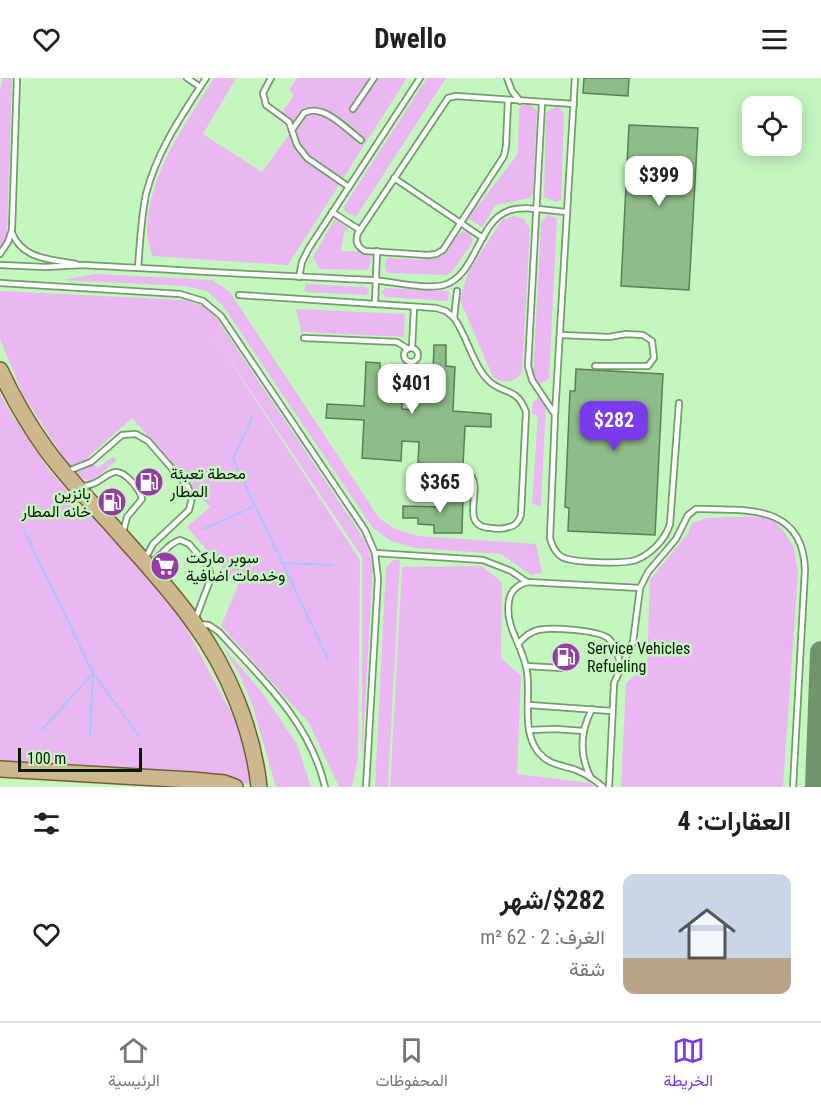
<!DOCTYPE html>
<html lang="ar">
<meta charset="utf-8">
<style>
:root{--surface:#fff;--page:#f2f2f2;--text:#202124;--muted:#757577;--line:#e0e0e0;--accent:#7c3aed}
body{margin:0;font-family:"Roboto Condensed",Vazirmatn,sans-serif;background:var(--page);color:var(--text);direction:rtl;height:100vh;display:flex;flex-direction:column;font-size:22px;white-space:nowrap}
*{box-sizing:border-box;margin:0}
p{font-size:20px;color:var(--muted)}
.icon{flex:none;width:33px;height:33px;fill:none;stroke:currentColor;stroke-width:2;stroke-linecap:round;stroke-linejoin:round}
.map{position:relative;height:709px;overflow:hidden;direction:ltr}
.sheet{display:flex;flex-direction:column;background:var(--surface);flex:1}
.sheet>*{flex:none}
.buttons{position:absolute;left:742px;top:18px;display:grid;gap:12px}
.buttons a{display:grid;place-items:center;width:60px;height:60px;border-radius:12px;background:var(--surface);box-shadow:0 3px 15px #0003;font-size:30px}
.scale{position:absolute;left:18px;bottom:15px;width:124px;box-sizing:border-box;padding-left:6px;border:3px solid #081a06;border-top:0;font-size:16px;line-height:21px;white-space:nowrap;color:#081a06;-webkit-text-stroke:4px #c6f6c0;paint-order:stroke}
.price{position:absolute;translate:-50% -51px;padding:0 14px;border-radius:12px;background:#fff;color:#222;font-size:20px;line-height:39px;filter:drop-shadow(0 2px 3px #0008)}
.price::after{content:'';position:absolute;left:50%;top:36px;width:18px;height:14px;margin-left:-9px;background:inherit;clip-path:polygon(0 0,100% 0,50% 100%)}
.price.selected{background:var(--accent);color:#fff}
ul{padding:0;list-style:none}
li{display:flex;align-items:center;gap:18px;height:150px;padding:0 30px}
li span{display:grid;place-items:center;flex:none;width:168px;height:120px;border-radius:12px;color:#555}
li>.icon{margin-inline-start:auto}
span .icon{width:72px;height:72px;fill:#fffc;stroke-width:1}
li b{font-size:26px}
h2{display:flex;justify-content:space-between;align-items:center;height:72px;padding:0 30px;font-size:26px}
header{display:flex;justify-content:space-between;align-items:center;height:78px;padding:0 30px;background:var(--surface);font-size:27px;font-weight:700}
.menu{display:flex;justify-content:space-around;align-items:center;height:84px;border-top:2px solid var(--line);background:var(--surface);font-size:16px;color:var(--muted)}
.menu a{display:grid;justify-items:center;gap:3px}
.menu .selected{color:var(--accent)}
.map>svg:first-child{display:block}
</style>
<header><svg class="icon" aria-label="menu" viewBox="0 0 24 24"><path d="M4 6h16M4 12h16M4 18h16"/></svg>Dwello<svg class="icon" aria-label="heart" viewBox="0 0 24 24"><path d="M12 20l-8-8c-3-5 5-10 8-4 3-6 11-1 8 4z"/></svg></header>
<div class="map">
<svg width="821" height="709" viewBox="0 0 821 709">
<rect width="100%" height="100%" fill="#c6f6c0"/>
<!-- green -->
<g fill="#ebb7f3">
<path d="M3 0H12L7 153 6 160 0 171V13Z"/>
<path d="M214 0H236L203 56 262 94 294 49 281 36 294 17 289 12 297 0H407L288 187 152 178C150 170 147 160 147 151 149 94 185 47 214 0Z"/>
<path d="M427 0H446L356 139 346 134 343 130 345 127Z"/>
<path d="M529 26 537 33 533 114 530 120 495 127 482 150 468 140 518 76 519 32 521 28Z"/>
<path d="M558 29 564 36 561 122 556 124 544 119 546 35 551 31Z"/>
<path d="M547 137 557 140 549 301 540 306 533 301 541 145Z"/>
<path d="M514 138 524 141 530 151 522 294C515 305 504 306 493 299L460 222 468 194 502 142Z"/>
<path d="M335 141 348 150 344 156 341 173 364 174 369 177 371 184 367 192 320 191 313 179Z"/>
<path d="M464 153 470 155 473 161 471 167 451 195 447 197 388 195C384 190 384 185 388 180 402 180 436 185 446 175 453 168 454 157 464 153Z"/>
<path d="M96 196 212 202 230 214 379 440 393 450 417 458 536 466 542 495 531 497 501 476 414 470 391 463 372 449 223 228 207 213 185 208 62 202Z"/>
<path d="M306 206 366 209 369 212 367 217 306 214 304 212Z"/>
<path d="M385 210 449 213 448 223 385 219 382 215Z"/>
<path d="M0 213 184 222 203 228 215 238 366 464 373 485 362 683V479L212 255 360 482 358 680 352 709H339L309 645 221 548 238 508 187 449 210 429 132 340 88 379 97 390 113 379 117 382 91 404 75 397 72 393 23 317 0 261Z"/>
<path d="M296 231 405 236 404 259 301 254Z"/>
<path d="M0 315 8 331 49 392 162 516 185 548 239 649 255 703 246 706 223 701 0 686Z"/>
<path d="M540 319 546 326 541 428 532 426 538 338 532 336 533 324Z"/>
<path d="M769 438 782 451 794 469 798 494 783 709H621L626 605 647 587 650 502 688 455 692 445 706 440Z"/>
<path d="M393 482H400L388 709H375L386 490Z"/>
<path d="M481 488 502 504 501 580 521 598 517 696 590 705 593 709H390L402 489Z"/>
<path d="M223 569 261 613 297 666 311 709H276L253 629 241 599Z"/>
</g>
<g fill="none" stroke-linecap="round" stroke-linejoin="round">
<!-- stream -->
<g stroke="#a7c6fe" stroke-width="2">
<path d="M252 339 233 381 328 581"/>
<path d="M204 451 255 428"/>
<path d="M24 452 93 595 139 658"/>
<path d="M282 485 333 487"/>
<path d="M42 652 93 595"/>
<path d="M90 658 93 595"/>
</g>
<!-- taxiway -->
<path stroke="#71946d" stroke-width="22" d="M816 709 821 574"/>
</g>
<!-- building -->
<g fill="#8fbd89" stroke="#578251" stroke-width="1.5">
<path d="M584 0H629L628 18 583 15Z"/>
<path d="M629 47 698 50 689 212 621 208Z"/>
<path d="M434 267H446V288L455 289 453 333 491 336V349L465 348 463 388 418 385 419 364 402 363 401 383 362 380 364 342 326 340 327 326 364 328 366 284 380 285V291L404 292 402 331 415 332 418 293 433 294Z"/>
<path d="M576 291 663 296 655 457 568 453 569 430 565 429 570 313H575Z"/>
<path d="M449 412H459V418H463L462 455H434V447L418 446V440H403V428L444 429V418H448Z"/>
</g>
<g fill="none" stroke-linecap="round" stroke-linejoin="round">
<!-- service casing -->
<g stroke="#729e6c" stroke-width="8">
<g id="service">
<path d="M187 0 200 9"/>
<path d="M271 0 263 15 266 27 289 44 297 67 307 80 349 109"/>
<path d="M507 0 512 13 520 23"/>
<path d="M575 0 555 337 550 460C552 468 555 475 562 479 573 485 624 486 636 482 651 476 665 462 670 446L679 325"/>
<path d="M508 22 506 68 504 78 443 172 436 176 428 177 365 173C357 169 355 163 358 155L448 20 456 18 574 26"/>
<path d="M542 25 528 288 532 302 554 335"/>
<path d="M353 31 374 0"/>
<path d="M292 52 304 35C324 25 346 51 361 62"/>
<path d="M394 100 483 160"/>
<path d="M332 134 360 152"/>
<path d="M12 155C23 182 51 181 76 186"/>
<path d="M0 176 8 164 12 152 17 0"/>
<path d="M0 187 45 189 83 187C179 192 275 198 371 202 391 203 426 212 444 207 476 198 478 144 508 133 525 127 550 133 567 134"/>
<path d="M138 190C140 165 141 140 146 116 157 73 182 37 206 0"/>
<path d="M299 199 302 184 309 170 420 0"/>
<path d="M0 205 180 216 203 223 221 238 365 452 375 475 378 501 366 709"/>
<path d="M239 217 436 230 446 233 454 240C467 258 473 287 488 302 502 317 517 308 526 334L521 437C519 443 516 448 509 449 504 451 497 451 491 450 458 449 483 413 471 398 465 390 443 388 438 397 435 402 436 410 436 415"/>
<path d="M375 226 377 173"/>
<path d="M454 240 457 213"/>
<path d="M561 257 609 259 626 256 643 257 652 263 654 280 648 288H595"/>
<path d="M304 260 397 264 408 271"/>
<path d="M412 270 414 229"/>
<circle cx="411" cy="277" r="7"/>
<path d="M68 393 91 384 122 357 136 356 148 363 188 409 192 420 189 432 153 466 145 481"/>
<path d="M81 408C106 409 110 379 132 404 137 410 141 414 142 421L127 439 123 454"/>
<path d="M375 475 483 482 511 493 527 504"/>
<path d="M149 485C162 480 166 466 180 462L189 466 207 487 210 494 209 505 195 542"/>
<path d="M199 546 209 547 219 554C262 601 310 644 325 709"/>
<path d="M519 565C524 559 530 554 538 552 552 549 597 552 608 560 617 568 618 579 621 590"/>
<path d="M526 588 561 590"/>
<path d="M529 627 612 633"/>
<path d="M529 652 556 651 583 653"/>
<path d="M591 700C579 677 580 654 592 631"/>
<path d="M603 709C595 702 586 696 576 692 562 687 549 687 539 675 521 654 531 619 527 594 524 569 504 549 509 523 510 513 518 507 527 504L640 510"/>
<path d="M609 709 614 605 633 564 640 510 648 494 676 461 688 437 696 431H701C749 432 803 427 805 492L793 709"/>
</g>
</g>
<!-- primary casing -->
<g stroke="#72612e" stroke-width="18">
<g id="primary">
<path d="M0 292C13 320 28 346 46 371 69 403 98 431 124 461 148 488 173 515 194 545 228 591 253 652 259 709"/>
<path d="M0 691 192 702 224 705 235 709"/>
</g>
</g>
<!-- service -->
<use href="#service" stroke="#fff" stroke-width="4.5"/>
<!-- primary -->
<use href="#primary" stroke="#cdb78e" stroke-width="15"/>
</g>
<!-- icons -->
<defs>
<g id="fuel-disc" transform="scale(1.5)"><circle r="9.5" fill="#973ca6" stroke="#c6f6c0"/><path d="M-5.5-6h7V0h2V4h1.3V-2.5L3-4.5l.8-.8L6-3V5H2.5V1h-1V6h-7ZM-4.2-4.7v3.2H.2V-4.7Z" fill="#fff"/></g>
<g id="supermarket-disc" transform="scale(1.5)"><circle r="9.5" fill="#973ca6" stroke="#c6f6c0"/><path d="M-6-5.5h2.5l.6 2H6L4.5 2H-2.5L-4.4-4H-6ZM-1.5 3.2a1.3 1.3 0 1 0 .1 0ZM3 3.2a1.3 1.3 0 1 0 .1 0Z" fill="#fff"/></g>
</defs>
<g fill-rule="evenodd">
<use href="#fuel-disc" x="149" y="404"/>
<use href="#fuel-disc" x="112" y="424"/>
<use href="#supermarket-disc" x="165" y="488"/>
<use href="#fuel-disc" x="566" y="579"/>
</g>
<g text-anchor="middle" stroke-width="5" stroke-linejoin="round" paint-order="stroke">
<!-- poi labels -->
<g font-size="16" fill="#081a06" stroke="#c6f6c0" text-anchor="start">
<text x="170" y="401">محطة تعبئة<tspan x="170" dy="18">المطار</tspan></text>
<text x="91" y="421" text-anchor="end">بانزين<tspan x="91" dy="18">خانه المطار</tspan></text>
<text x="186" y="485">سوبر ماركت<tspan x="186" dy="18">وخدمات اضافية</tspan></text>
<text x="587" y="576">Service Vehicles<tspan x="587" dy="18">Refueling</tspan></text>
</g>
</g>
</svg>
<div class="buttons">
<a><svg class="icon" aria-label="locate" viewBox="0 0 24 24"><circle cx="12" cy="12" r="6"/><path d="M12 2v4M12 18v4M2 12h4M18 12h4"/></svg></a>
</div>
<div class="scale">100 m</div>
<b class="price" style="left:659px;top:129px">$399</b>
<b class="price" style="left:412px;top:337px">$401</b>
<b class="price selected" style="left:614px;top:374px">$282</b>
<b class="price" style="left:440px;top:436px">$365</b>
</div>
<section class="sheet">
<h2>العقارات: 4<svg class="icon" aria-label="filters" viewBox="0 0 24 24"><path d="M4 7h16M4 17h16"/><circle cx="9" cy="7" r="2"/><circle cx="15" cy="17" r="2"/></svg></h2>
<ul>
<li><span style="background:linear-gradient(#c9d6e8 70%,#b9a48a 0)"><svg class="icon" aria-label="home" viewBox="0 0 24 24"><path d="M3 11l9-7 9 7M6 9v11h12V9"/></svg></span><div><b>$282/شهر</b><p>الغرف: 2 · 62 m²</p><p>شقة</p></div><svg class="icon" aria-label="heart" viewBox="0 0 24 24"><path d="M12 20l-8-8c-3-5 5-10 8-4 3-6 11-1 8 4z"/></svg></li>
</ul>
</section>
<nav class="menu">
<a class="selected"><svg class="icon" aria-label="map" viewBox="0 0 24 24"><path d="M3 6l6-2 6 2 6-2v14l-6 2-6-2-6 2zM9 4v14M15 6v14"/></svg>الخريطة</a>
<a><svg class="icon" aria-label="saved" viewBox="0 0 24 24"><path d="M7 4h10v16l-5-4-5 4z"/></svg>المحفوظات</a>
<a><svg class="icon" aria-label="home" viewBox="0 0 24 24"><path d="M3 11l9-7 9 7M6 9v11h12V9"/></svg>الرئيسية</a>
</nav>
